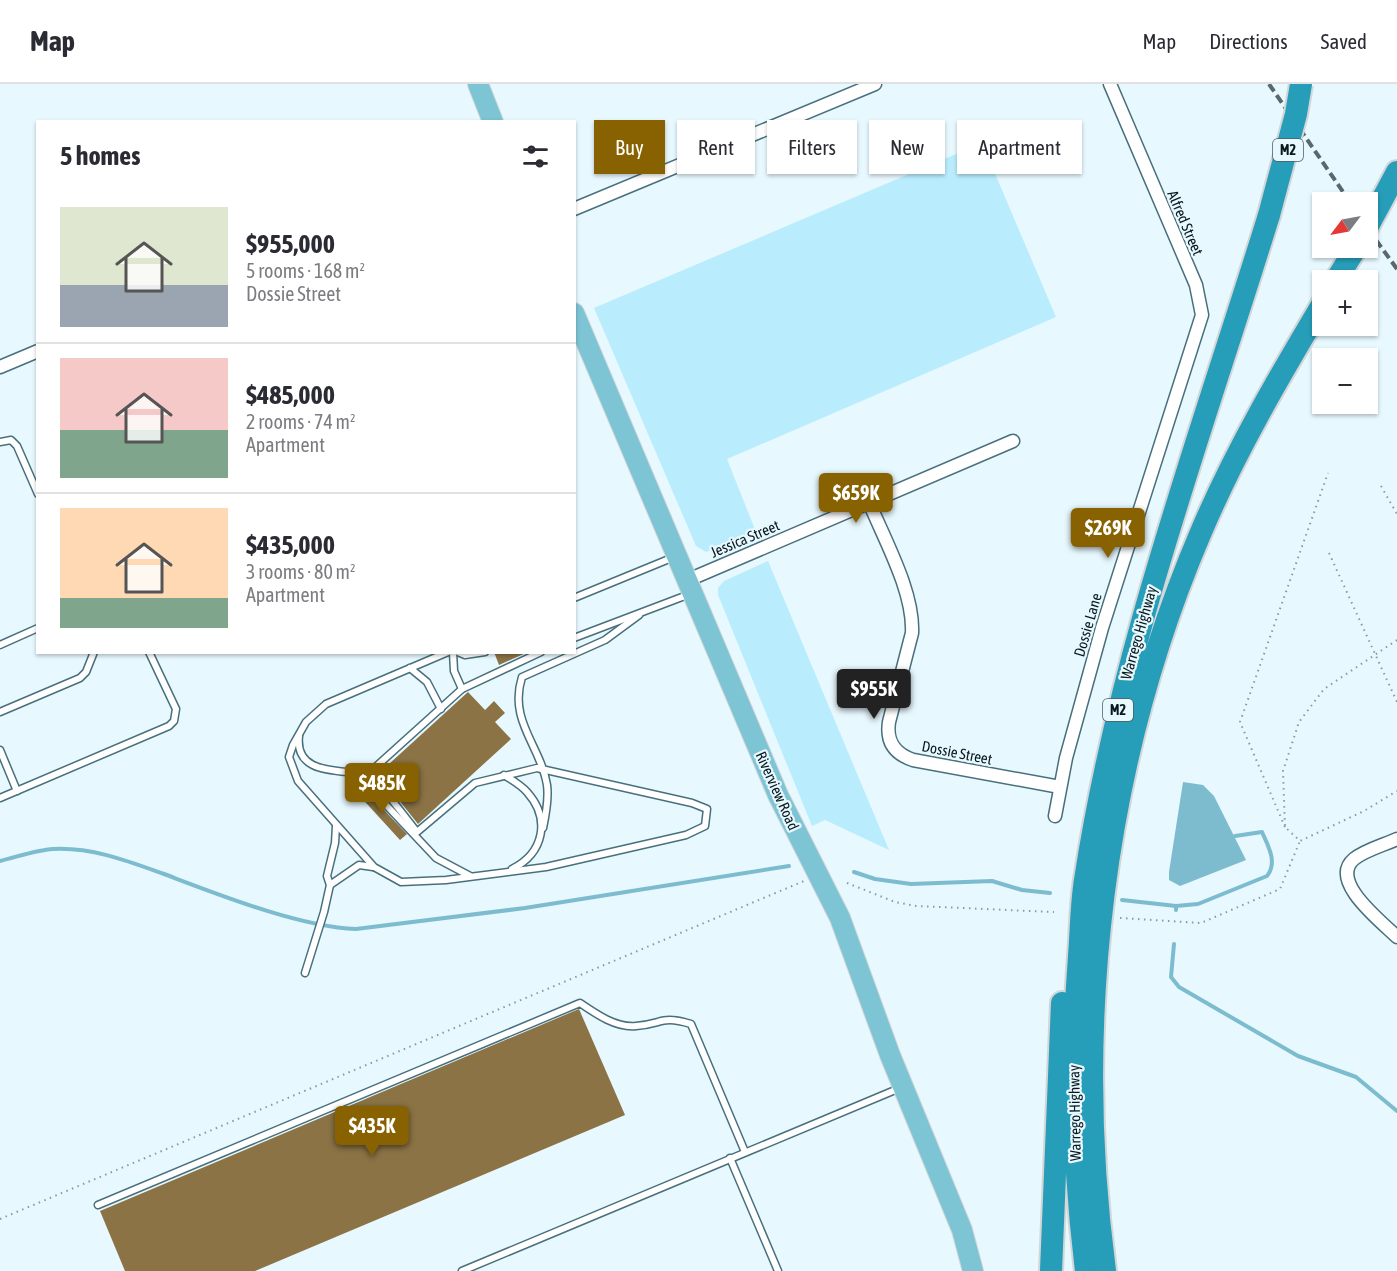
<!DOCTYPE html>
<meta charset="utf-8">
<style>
:root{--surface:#fff;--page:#f2f2f3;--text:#2b2b33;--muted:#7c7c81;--line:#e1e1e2;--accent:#886200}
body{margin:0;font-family:"Asap Condensed",sans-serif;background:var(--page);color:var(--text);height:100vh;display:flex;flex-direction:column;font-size:22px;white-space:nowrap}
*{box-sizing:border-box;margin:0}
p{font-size:20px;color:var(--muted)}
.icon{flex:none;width:33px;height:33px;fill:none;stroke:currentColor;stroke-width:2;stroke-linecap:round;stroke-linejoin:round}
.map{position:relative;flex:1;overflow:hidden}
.panel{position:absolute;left:36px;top:36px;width:540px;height:534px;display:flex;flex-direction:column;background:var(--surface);border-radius:0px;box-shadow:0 2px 4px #0004}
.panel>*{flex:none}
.guide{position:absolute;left:594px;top:36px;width:570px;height:54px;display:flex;gap:12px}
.needle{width:39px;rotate:238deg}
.buttons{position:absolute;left:1312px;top:108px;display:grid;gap:12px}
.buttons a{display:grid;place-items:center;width:66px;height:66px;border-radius:0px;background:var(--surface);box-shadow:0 2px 4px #0004;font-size:30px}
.price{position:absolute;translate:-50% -51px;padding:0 14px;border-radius:6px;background:var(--accent);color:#fff;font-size:20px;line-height:39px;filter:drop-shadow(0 2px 3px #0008)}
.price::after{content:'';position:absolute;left:50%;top:36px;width:18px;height:14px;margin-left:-9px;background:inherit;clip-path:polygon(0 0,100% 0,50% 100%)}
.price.current{background:#222;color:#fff}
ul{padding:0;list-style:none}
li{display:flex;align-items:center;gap:18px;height:150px;padding:0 24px}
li+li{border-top:2px solid var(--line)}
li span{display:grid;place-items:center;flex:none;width:168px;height:120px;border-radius:0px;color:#555}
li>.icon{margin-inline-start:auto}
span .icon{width:72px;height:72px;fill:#fffc;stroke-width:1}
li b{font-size:26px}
h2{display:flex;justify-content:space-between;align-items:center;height:72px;padding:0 24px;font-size:26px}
.chip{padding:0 21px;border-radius:0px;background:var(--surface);box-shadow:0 2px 4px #0004;font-size:21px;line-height:54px}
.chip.current{background:var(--accent);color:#fff}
header{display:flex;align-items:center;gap:36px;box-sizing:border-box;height:84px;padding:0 30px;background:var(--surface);border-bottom:2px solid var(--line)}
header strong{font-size:28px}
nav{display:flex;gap:33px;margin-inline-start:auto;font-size:21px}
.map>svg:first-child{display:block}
</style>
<header>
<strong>Map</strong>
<nav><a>Map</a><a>Directions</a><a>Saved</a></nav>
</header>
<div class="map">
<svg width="1397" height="1187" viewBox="0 0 1397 1187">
<rect width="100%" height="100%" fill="#e7f8fe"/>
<!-- park -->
<g fill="#b9edfd">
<path d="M982 59 1056 233 727 375 756 448 706 468 696 462 594 224Z"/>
<path d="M768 477 889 766 825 736 812 742 718 511V504L724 497Z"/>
</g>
<!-- water -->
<path fill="#7cbcce" d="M1183 698 1203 701 1214 712 1246 776 1180 802 1169 796V788Z"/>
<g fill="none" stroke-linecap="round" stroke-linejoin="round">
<!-- stream -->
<g stroke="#7cbcce" stroke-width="4">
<path d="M0 777C17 773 36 766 53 765 92 763 128 777 164 790 217 810 300 843 356 845L525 824 789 782"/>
<path d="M854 788 875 795 911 800 992 797 1022 806 1050 809"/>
<path d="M1122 816 1176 822V826"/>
<path d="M1176 822 1198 820 1267 792C1278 778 1268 762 1262 748L1235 752"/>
<path d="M1174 860 1171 893 1179 903 1298 972 1356 993 1397 1027"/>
</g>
</g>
<!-- building -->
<g fill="#8b7345">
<path d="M494 568H528L499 581Z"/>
<path d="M468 608 485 626 494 617 505 629 495 638 511 655 418 740 378 690Z"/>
<path d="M363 704 407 750 400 756 357 709Z"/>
<path d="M579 925 625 1031 255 1187H125L100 1127Z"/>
</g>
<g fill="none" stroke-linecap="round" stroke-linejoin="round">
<!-- service casing -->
<g stroke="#48707c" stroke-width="9">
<g id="service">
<path d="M0 358 11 356 17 362 38 410"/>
<path d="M574 514 674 473"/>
<path d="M574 554 690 510"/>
<path d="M0 561 38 544"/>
<path d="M448 568 326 620 306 638 293 661 289 673 298 697 374 783 401 798 446 796 546 783 686 751 705 742 707 725 692 719 537 684 475 699 417 748 370 688 462 605 541 568"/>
<path d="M453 568 454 587 462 605"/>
<path d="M458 568 465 571 485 568"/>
<path d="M410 584 427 598 441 625"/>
<path d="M0 628 80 594 86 588 94 568"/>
<path d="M299 652C295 687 330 686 356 689L436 774 470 792"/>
<path d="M0 666 17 707"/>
<path d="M504 691C512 696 521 701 527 708 551 735 544 769 512 785"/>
<path d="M0 714 169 642 174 637 176 625 149 568"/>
<path d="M543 744C546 730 549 715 547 701 541 662 508 637 522 593L605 556 639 531"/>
<path d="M330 801 359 781 373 783"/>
<path d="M305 889 324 828 330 801 327 792 335 759 336 742"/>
<path d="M730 1074 778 1187"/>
<path d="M98 1121 580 919C596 930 616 944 636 942 663 940 660 931 691 940L745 1068"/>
<path d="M462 1187 900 1004"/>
</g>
</g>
<!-- minor casing -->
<g stroke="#48707c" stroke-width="15">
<g id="minor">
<path d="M574 125 875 0"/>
<path d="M0 283 38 267"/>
<path d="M869 418C885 457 914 508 912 549L889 638C886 658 895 670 913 676L1060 703"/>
<path d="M688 496 1013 357"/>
<path d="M1055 732 1066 674 1102 544 1202 231 1196 201 1110 0"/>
<path d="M1397 755C1384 761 1365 766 1354 775 1328 797 1382 838 1397 853"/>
</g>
</g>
<!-- primary casing -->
<g stroke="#d3d6d7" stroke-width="22">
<g id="primary">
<path d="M478 0 493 38"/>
<path d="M574 229 778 711 840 834 890 971 962 1146 973 1187"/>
</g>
</g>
<!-- motorway casing -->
<g stroke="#d3d6d7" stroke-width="26">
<g id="motorway">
<path d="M1368 142 1397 88"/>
<path d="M1336 196 1356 164"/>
<path d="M1051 1187 1062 919"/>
<path d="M1086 1187C1073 1082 1071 977 1079 872 1081 847 1081 821 1085 796 1120 567 1201 351 1269 131"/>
<path d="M1105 1187C1072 939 1102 679 1201 448 1235 368 1279 293 1323 219"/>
</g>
</g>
<!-- path -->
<g stroke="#899aa0" stroke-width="2" stroke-dasharray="1.5 4.5" stroke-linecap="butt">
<path d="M1381 402 1397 430"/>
<path d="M1329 469 1397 618"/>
<path d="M1397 556 1324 605 1299 638 1283 687 1285 743 1300 757 1364 727 1397 707"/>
<path d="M1285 743 1240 638 1328 389"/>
<path d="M847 799 895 818 916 822 1054 828"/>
<path d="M1120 834 1201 839 1280 805 1300 757"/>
<path d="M0 1135 804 797"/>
</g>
<!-- service -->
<use href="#service" stroke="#fff" stroke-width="6"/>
<!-- minor -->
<use href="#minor" stroke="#fff" stroke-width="12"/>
<!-- primary -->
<use href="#primary" stroke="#7dc4d5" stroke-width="20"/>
<!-- motorway -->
<use href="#motorway" stroke="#269db9" stroke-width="22"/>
<!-- rail -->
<g stroke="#58696e" stroke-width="4" stroke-dasharray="9 4.5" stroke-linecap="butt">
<path d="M1269 0 1350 118"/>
<path d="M1368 145 1397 185"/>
</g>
<!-- motorway-bridge casing -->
<g stroke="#d3d6d7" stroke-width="26" stroke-linecap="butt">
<path id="motorway-bridge" d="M1269 131 1296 30 1301 0"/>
</g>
<!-- motorway-bridge -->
<use href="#motorway-bridge" stroke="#269db9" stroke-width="22"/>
</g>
<g text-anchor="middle" stroke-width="4.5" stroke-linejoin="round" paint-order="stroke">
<!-- shield labels -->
<g fill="#e7f8fe" stroke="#4c5d62" stroke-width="1.5">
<rect x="1273" y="55" width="30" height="22" rx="4.5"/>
<rect x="1103" y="615" width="30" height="22" rx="4.5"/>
</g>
<g font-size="14" font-weight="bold" fill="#091a1f">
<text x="1288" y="71">M2</text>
<text x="1118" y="631">M2</text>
</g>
<!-- street labels -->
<g font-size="15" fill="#091a1f" stroke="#e7f8fe">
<text transform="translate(1185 139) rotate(67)" y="5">Alfred Street</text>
<text transform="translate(745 455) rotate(-23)" y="5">Jessica Street</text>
<text transform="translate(1088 541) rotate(-74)" y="5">Dossie Lane</text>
<text transform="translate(1139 549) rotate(-74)" y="5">Warrego Highway</text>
<text transform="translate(957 669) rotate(11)" y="5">Dossie Street</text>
<text transform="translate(777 707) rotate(66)" y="5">Riverview Road</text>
<text transform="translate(1075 1029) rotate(-91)" y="5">Warrego Highway</text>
</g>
</g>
</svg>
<div class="buttons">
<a><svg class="needle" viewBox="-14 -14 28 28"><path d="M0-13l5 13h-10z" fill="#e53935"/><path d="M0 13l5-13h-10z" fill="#7c7c81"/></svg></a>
<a>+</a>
<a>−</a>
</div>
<b class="price" style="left:856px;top:440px">$659K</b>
<b class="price" style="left:1108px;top:475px">$269K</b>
<b class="price current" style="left:874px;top:636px">$955K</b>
<b class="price" style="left:382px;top:730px">$485K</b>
<b class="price" style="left:372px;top:1073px">$435K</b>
<div class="guide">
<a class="chip current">Buy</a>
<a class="chip">Rent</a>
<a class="chip">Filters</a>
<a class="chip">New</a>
<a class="chip">Apartment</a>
</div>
<section class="panel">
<h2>5 homes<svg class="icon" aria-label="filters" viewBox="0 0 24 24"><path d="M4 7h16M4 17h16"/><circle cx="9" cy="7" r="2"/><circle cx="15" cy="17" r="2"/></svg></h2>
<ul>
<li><span style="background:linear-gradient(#dfe7d0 65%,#9aa5b1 0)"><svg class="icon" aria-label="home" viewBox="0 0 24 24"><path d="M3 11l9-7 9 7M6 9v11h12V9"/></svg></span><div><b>$955,000</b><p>5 rooms · 168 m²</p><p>Dossie Street</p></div></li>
<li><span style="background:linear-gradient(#f6c9c9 60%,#7fa58c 0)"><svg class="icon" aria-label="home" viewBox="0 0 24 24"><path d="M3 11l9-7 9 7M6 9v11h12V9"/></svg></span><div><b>$485,000</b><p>2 rooms · 74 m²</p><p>Apartment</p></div></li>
<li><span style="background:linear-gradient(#ffd9b3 75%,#7fa58c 0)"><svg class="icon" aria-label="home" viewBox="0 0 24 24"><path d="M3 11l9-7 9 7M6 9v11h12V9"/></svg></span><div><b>$435,000</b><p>3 rooms · 80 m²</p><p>Apartment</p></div></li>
</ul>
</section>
</div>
